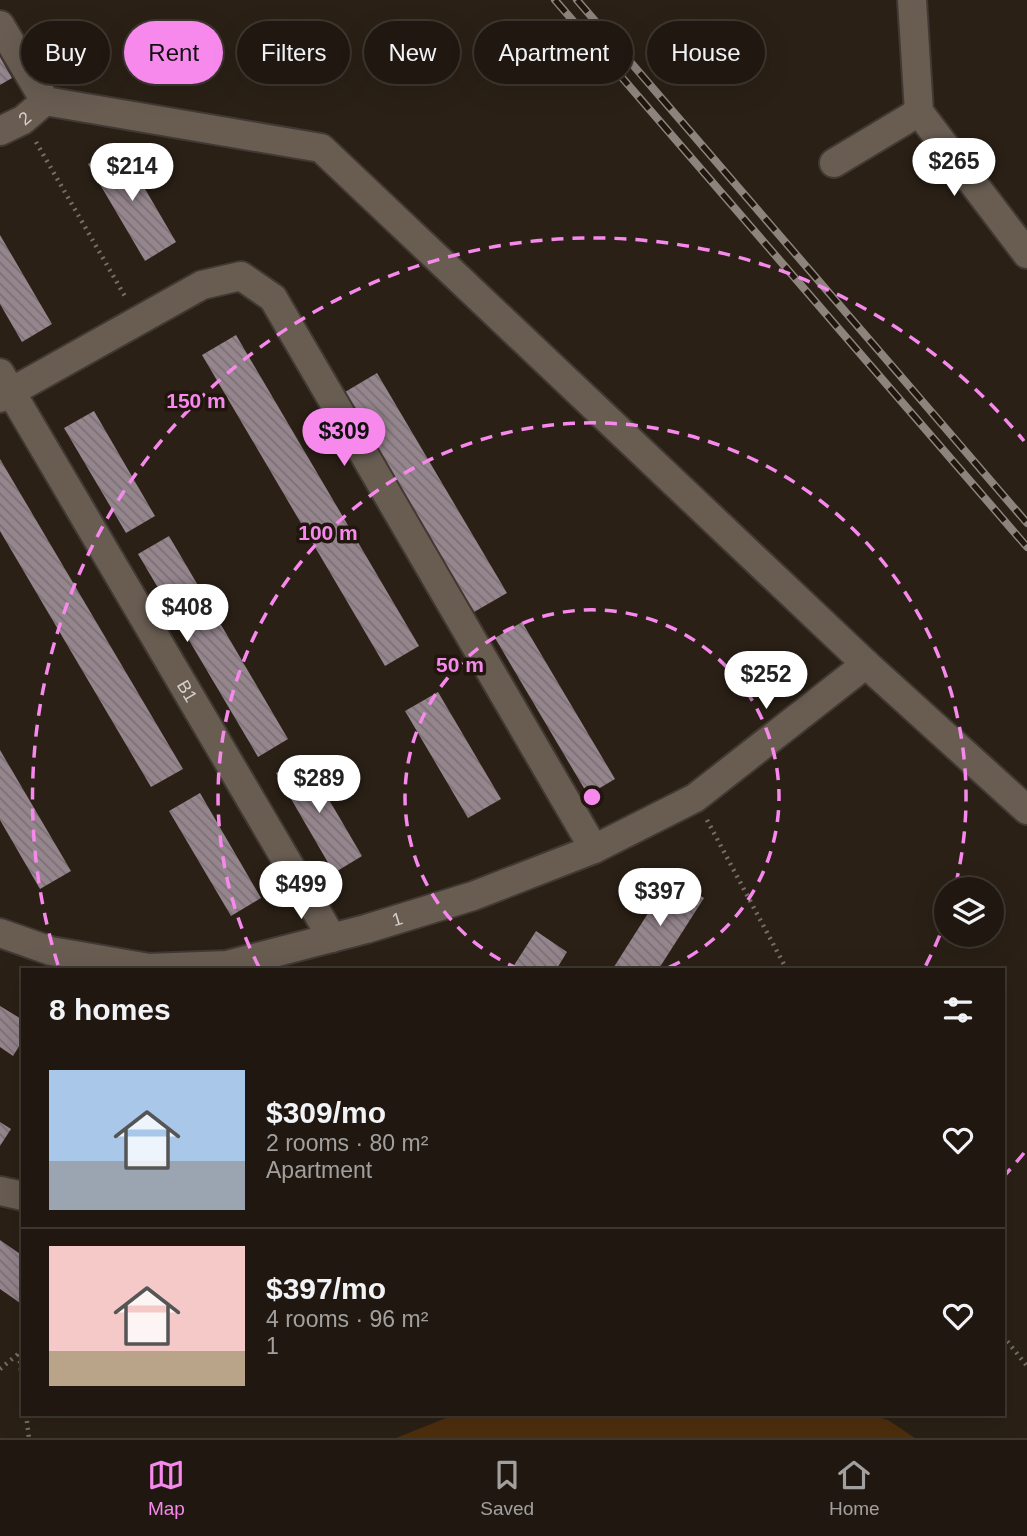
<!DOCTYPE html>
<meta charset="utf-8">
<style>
:root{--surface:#201810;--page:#2d251e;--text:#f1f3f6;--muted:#a2a09f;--line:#3d3730;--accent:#f788ec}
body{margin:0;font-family:Helvetica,sans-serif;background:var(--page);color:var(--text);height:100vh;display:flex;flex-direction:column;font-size:26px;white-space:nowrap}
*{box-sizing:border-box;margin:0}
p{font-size:23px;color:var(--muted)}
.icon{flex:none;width:38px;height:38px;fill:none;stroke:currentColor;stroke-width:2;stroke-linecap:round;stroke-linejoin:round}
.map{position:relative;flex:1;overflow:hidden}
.sheet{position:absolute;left:21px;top:968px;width:984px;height:448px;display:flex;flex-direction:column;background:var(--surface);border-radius:0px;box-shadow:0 7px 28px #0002,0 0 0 2px var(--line)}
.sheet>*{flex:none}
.top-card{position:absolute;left:21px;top:21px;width:985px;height:63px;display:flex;gap:14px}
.controls{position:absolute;left:934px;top:877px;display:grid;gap:14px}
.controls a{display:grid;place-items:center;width:70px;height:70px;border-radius:50%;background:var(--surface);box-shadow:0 7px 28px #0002,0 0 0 2px var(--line);font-size:35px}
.price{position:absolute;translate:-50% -60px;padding:0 16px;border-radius:24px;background:#fff;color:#222;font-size:23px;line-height:46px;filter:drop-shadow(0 2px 4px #0008)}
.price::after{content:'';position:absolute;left:50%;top:42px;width:21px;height:16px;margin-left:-10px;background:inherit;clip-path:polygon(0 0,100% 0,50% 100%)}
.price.current{background:var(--accent);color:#111}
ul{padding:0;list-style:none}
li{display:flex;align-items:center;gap:21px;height:175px;padding:0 28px}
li+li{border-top:2px solid var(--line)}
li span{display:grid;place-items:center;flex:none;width:196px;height:140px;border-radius:0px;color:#555}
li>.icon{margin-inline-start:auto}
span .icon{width:84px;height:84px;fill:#fffc;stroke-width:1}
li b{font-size:30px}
h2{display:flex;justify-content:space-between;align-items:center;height:84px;padding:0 28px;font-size:30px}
.pill{padding:0 24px;border-radius:32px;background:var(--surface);box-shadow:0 7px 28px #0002,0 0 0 2px var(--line);font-size:24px;line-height:63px}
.pill.current{background:var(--accent);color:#111}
.menu{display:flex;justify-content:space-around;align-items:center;height:98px;border-top:2px solid var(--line);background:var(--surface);font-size:19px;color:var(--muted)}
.menu a{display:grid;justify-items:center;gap:4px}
.menu .current{color:var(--accent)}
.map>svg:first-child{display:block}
</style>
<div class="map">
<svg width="1027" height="1438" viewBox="0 0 1027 1438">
<defs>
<pattern id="building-back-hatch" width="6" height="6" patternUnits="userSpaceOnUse" patternTransform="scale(1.75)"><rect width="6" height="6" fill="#95858d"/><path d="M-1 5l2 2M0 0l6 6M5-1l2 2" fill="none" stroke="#7c7075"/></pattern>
</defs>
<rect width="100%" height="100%" fill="#2a2016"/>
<!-- green -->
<path fill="#4e2f0d" d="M456 1414H867L888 1420 915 1438H396Z"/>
<!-- building -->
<g fill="url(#building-back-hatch)">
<path d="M0 57 12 78 0 85Z"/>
<path d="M120 146 176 242 145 261 88 164Z"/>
<path d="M0 235 52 324 22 342 0 304Z"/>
<path d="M236 335 419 646 385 666 202 355Z"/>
<path d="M377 373 507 593 474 612 345 392Z"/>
<path d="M94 411 155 516 126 533 64 428Z"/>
<path d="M0 459 183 769 151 787 0 531Z"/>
<path d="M169 536 288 739 258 757 138 554Z"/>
<path d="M522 622 615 779 588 795 495 638Z"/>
<path d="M438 692 501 799 468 818 405 711Z"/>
<path d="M0 750 71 871 40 889 0 820Z"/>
<path d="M304 757 362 856 334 873 276 773Z"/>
<path d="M200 793 261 898 231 916 169 811Z"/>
<path d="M671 877 704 898 658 970H612Z"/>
<path d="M536 931 567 952 556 970H511Z"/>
<path d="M0 1006 23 1020V1040L13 1056 0 1047Z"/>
<path d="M0 1122 11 1129 0 1146Z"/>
<path d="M0 1240 23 1256V1305L0 1289Z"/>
</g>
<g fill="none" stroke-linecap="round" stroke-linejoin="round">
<!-- minor casing -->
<g stroke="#413933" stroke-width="32">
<g id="minor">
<path d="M912 0 919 112 1027 254"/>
<path d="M0 25 45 101 321 148 866 664 1027 810"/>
<path id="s1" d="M0 131 23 120 45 101"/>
<path d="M834 163 919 112"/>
<path id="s2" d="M0 373 332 938"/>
<path d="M0 398 202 285 241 276 273 298 594 849"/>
<path id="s3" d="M0 933 51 951 149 968 227 965 366 929 473 896 594 849 695 798 866 664"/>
<path d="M0 1191 23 1196"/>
</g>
</g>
<!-- path -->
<g stroke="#766e65" stroke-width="4.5" stroke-dasharray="2 5" stroke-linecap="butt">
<path d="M36 142 126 298"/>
<path d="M707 820 787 970"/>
<path d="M1003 1336 1027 1366"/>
<path d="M19 1354 23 1388"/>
<path d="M0 1369 23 1350"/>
<path d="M26 1414 29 1438"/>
</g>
<!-- minor -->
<use href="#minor" stroke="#695d52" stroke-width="28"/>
<!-- rail casing -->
<g stroke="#8d857d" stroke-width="8">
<g id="rail">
<path d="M555 0 1027 547"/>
<path d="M577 0 1027 523"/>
</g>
</g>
<!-- rail -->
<use href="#rail" stroke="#20160d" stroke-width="5" stroke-dasharray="16" stroke-linecap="butt"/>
</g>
<!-- distance rings -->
<g fill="none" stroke="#f788ec" stroke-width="3.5" stroke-dasharray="12 9">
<path d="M519 969A187 187 0 1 1 665 969"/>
<path d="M947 916A374 374 0 0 1 925 967M259 967A374 374 0 1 1 955 887"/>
<path d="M1024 1153A560 560 0 0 1 1005 1175M58 965A560 560 0 0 1 1024 441"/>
</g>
<g text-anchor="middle" stroke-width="7" stroke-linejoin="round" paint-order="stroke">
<!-- street labels -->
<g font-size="18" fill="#d7d0ca" stroke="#20160d">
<text dy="6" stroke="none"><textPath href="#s1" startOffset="28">2</textPath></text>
<text dy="6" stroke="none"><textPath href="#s2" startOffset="369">B1</textPath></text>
<text dy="6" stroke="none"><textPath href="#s3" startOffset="408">1</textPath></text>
</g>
</g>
<circle cx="592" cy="797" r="10" fill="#f788ec" stroke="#20160d" stroke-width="3.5"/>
<g font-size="21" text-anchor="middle" font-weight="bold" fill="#f788ec" stroke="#20160d" stroke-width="7" stroke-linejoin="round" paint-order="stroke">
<text x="196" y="408">150 m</text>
<text x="328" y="540">100 m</text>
<text x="460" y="672">50 m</text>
</g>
</svg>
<div class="controls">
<a><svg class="icon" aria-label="layers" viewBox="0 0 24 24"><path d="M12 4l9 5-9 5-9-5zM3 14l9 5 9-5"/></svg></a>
</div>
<b class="price" style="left:954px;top:198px">$265</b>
<b class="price" style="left:132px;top:203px">$214</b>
<b class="price current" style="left:344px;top:468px">$309</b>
<b class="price" style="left:187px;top:644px">$408</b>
<b class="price" style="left:766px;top:711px">$252</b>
<b class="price" style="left:319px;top:815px">$289</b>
<b class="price" style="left:301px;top:921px">$499</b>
<b class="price" style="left:660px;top:928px">$397</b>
<div class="top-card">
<a class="pill">Buy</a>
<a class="pill current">Rent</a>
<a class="pill">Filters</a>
<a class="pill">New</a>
<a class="pill">Apartment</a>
<a class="pill">House</a>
</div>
<section class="sheet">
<h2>8 homes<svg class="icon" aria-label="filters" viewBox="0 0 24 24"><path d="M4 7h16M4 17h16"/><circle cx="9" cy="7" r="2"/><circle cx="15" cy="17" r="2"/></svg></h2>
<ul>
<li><span style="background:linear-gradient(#a9c7e8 65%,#9aa5b1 0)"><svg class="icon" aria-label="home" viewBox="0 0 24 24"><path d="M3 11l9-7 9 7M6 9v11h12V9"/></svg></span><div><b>$309/mo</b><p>2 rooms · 80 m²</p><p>Apartment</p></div><svg class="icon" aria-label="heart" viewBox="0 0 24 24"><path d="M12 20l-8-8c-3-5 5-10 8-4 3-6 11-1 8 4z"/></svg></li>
<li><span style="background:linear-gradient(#f6c9c9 75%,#b9a48a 0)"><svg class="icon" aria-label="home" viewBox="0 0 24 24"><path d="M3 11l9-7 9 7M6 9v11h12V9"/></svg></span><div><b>$397/mo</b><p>4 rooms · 96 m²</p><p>1</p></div><svg class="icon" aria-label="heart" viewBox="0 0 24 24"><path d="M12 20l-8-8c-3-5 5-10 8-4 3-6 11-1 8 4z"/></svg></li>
</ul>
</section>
</div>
<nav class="menu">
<a class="current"><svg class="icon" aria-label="map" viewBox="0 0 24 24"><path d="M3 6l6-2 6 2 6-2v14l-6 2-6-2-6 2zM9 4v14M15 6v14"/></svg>Map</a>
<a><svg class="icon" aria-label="saved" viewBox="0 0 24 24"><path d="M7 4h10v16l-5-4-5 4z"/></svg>Saved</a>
<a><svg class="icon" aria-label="home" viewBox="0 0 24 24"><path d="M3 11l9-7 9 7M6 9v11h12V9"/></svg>Home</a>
</nav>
